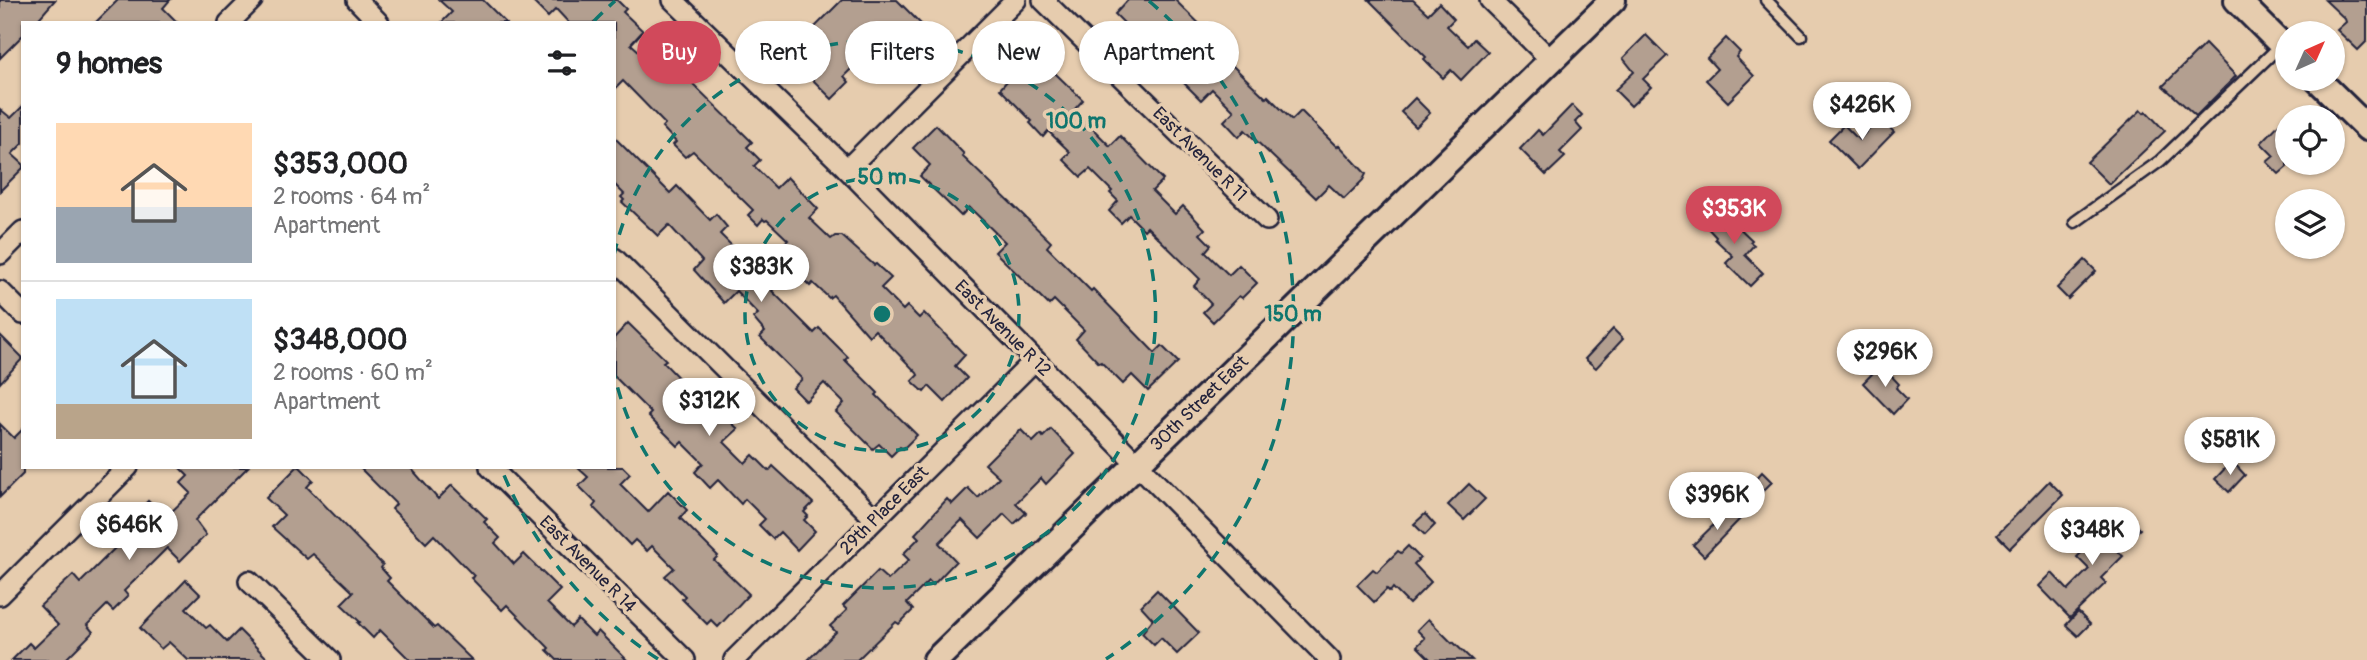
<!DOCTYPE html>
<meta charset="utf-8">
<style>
:root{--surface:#fff;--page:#f6f6f6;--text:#202124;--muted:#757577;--line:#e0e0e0;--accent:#d1495b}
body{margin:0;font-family:Pangolin,sans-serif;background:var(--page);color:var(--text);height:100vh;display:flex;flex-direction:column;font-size:26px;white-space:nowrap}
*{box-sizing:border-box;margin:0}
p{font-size:23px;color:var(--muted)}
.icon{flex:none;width:38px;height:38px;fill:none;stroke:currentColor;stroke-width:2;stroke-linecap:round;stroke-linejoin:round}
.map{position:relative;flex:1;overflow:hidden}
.drawer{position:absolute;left:21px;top:21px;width:595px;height:448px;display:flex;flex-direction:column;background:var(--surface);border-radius:0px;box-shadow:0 2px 5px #0004}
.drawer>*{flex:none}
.top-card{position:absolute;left:637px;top:21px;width:665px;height:63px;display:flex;gap:14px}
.needle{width:46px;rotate:45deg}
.tools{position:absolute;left:2275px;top:21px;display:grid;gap:14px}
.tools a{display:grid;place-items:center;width:70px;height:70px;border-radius:50%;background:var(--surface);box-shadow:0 2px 5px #0004;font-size:35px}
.price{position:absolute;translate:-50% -60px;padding:0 16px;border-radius:24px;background:#fff;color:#222;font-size:23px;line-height:46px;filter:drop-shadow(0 2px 4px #0008)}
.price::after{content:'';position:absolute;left:50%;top:42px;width:21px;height:16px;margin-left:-10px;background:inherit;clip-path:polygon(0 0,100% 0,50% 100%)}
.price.active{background:var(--accent);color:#fff}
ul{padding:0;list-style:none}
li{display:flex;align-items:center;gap:21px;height:175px;padding:0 35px}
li+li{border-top:2px solid var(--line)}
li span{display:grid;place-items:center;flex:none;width:196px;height:140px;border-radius:0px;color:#555}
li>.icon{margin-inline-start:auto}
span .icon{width:84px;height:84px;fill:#fffc;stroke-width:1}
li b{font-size:30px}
h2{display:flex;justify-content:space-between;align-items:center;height:84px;padding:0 35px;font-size:30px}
.pill{padding:0 24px;border-radius:32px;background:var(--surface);box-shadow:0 2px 5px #0004;font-size:24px;line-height:63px}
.pill.active{background:var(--accent);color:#fff}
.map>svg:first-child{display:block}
</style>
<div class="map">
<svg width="2367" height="660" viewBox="0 0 2367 660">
<rect width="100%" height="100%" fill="#e6ccae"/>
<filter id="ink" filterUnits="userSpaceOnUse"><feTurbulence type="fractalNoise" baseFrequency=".0143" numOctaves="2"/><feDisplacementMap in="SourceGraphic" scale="14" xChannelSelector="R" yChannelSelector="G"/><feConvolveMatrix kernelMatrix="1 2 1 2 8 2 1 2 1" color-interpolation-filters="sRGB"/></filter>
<g filter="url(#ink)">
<!-- building -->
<g fill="#b39f90" stroke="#22223b" stroke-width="2">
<path d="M0 0H55L35 23H23V35L0 58Z"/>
<path d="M118 0H170L163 8 178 23H95Z"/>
<path d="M439 0H483L506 23H441L452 12Z"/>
<path d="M531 0H617L626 9 623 12 643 31 631 44 663 73 666 70 670 74 680 64 696 80 693 84 752 142 747 147 760 160 754 166 776 188 787 177 818 209 809 218 831 239 835 236H842L874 265 876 264 891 278 881 288 903 310 907 306 919 318 924 313 965 355 955 366 967 378 945 402 929 386 924 392 912 381 918 375 917 373 875 330 869 336 833 295 829 298 813 283 810 286 798 274 801 271 778 249 788 240 767 220 765 221 763 219 758 225 748 215 753 210 693 151 685 157 673 145 676 142 662 127 665 124 623 81 614 90V23H569L556 9 548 17Z"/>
<path d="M842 0H897L921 24 906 39 896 29 888 36 886 34 844 76 849 82 832 99 807 74 809 72 782 46 798 31 805 37Z"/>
<path d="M1128 0H1175L1213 37 1208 42 1266 98 1268 96 1292 120 1301 111 1337 147 1339 145 1366 174 1363 180 1344 199 1329 185 1316 198 1245 130 1239 137 1224 121 1234 111 1212 89 1201 100 1115 14Z"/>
<path d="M1369 0H1413L1428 14 1439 3 1454 19 1447 26 1468 46 1474 39 1488 52 1461 80 1451 70 1443 78 1424 59 1426 57Z"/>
<path d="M2325 0H2367V41L2358 50 2337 30 2346 22 2345 19Z"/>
<path d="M1646 35 1667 56 1643 79 1651 87 1631 106 1615 90 1634 72 1623 58Z"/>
<path d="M1726 38 1740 52 1736 57 1754 76 1728 102 1706 80 1717 69 1707 58Z"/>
<path d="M2205 44 2236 76 2196 116 2163 86Z"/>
<path d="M1016 45 1028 57 1033 52 1083 100 1074 110 1110 146 1120 136 1163 180 1152 191 1175 214 1183 206 1205 229 1200 234 1211 245 1205 252 1229 275 1239 265 1257 283 1242 298 1239 296 1213 322 1203 312 1211 304 1194 286 1200 279 1147 227 1144 230 1129 215 1121 223 1109 211 1118 201 1110 193 1112 191 1090 169 1081 177 1063 159 1070 152 1048 131 1043 137 1030 123 1032 121 1000 89 1007 81 993 68Z"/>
<path d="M1415 98 1430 113 1416 127 1401 112Z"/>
<path d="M1572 105 1582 115 1575 122 1582 130 1560 152 1565 157 1546 175 1520 149 1538 130 1543 135Z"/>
<path d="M23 106V143L12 154 23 164V168L0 191V109L11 118Z"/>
<path d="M2141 110 2144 113 2146 111 2165 131 2109 184 2087 162Z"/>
<path d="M2287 116V167L2279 174 2267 162 2274 156 2261 143Z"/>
<path d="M1879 117 1894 132 1858 169 1829 140 1844 125 1859 140Z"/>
<path d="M936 125 964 154 962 156 1051 242 1047 247 1091 291 1093 289 1155 353 1162 346 1178 362 1148 391 1132 375 1123 384 1101 362 1099 363 1076 339 1084 330 1054 300 1049 305 995 252 1005 242 969 207 961 216 920 176 930 165 913 148Z"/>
<path d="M614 137 670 193 677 186 710 220 716 214 727 227 720 234 745 259 754 252 766 265 760 271 776 286 772 291 814 333 819 328 848 357 845 360 878 393 876 395 917 435 903 449 900 447 891 456 879 444 873 449 836 412 844 403 824 383 806 401 793 388 802 379 760 337 765 332 753 318 758 314 736 291 724 303 694 270 702 261 669 225 658 236 622 202 624 200 621 197 624 194 614 184Z"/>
<path d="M1715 209 1729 224 1732 221 1752 240 1750 242 1754 245 1745 255 1763 273 1750 286 1726 263 1733 256 1715 239 1716 237 1702 222Z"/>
<path d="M2085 260 2096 271 2068 299 2057 288Z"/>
<path d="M628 323 666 360 663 362 696 396 700 392 738 429 724 442 745 463 753 455 769 471 773 466 813 503 804 512 808 516 804 520 815 531 797 550 780 532 773 539 759 525 765 519 745 499 741 504 718 480 710 488 695 472 703 463 682 442 678 446 648 416 651 413 614 376V338Z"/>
<path d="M1613 329 1623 339 1596 368 1585 359Z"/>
<path d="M0 335 23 358 0 383Z"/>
<path d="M1881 365 1899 384 1896 388 1907 399 1893 414 1863 383Z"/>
<path d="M0 424 14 438 23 429V474L0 497Z"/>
<path d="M1051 429 1075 454 1046 484 1041 478 1016 503 1026 513 1014 524 1004 514 980 538 962 520 939 543 956 561 933 585 929 581 907 603 913 610 899 624 896 622 857 660H808L836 632 830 626 847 610 843 606 878 571 888 580 909 560 903 554 919 538 915 534 947 499 952 504 968 488 978 498 999 477 985 464 1001 448 1021 430 1033 442 1041 434 1043 437Z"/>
<path d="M2232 461 2245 475 2229 492 2215 479Z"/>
<path d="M179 467H248L195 520 206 535 180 561 167 548 124 591 128 596 113 611 107 605 87 625 93 632 65 660H12L29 643 34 648 58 625 40 606 73 575 80 583 115 548 113 545 120 538 114 531 127 518 129 520 148 501 162 514 166 510 169 514 191 493 181 483 188 476Z"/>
<path d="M297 467H300L313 480 307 487 383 565 381 568 390 578 387 581 434 628 437 626 472 660H410L380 630 373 638 358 623 360 622 341 604 353 592 313 554 307 559 272 527 284 515 266 498Z"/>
<path d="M359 467H410L438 499 452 485 487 519 484 522 500 538 495 543 514 564 524 554 560 590 547 603 571 627 578 620 594 636 598 631 627 660H557L547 650 549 648 507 605 502 610 471 578 474 576 434 535 426 543 392 509 396 504Z"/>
<path d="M577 467H623L630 474 620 484 648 512 668 491 687 510 680 518 718 556 714 560 749 594 718 627 711 620 707 624 682 599 685 596 665 576 674 568 652 546 647 551 635 540 630 545 593 507 596 503 579 486 588 477Z"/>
<path d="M1762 472 1772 482 1761 493 1753 482Z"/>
<path d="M2049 481 2063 495 2010 548 1997 535Z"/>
<path d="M1469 484 1485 499 1464 520 1448 505Z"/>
<path d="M1731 508 1741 518 1704 556 1693 545Z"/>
<path d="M2123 512 2140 529 2117 551 2123 556 2101 578 2106 583 2070 618 2039 586 2052 573 2068 590 2089 569 2077 557Z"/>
<path d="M1425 514 1435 525 1425 535 1414 524Z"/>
<path d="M1408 546 1420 558 1414 564 1431 582 1409 604 1393 588 1390 592 1387 589 1374 602 1357 585 1373 569 1377 572 1398 551 1401 553Z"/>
<path d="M186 580 200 594 186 608 206 628 210 625 227 642 239 630 269 660H188L169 642 161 649 140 628Z"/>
<path d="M1157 590 1199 633 1177 654 1161 638 1154 645 1142 633 1153 619 1141 606Z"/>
<path d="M2078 612 2090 624 2078 636 2066 625Z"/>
<path d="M1428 619 1452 643 1453 642 1472 660H1431L1417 646 1425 638 1417 630Z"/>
</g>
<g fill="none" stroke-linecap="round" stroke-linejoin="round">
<!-- service casing -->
<g stroke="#22223b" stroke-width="15">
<g id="service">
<path d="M1766 0 1801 36"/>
<path d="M2075 222 2160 161 2281 45"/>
</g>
</g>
<!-- minor casing -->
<g stroke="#22223b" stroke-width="24">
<g id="minor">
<path d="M357 0 379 23"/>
<path d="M673 0 847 169 1330 660"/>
<path d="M1043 0 1267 220"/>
<path d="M1490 0 1551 60"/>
<path d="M229 23 252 0"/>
<path d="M847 169 1016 0"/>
<path d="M0 254 23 231"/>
<path d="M614 258 875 519"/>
<path d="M0 291 23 314"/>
<path d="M490 467 685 660"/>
<path d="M249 581 330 660"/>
<path d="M0 595 128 467"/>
<path d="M734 660 1035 360"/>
</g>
</g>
<!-- tertiary casing -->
<g stroke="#22223b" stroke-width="30">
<g id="tertiary">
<path d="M2237 0 2287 50"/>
<path d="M2317 79 2367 128"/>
<path d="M936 660 1613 0"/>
</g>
</g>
<!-- service -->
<use href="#service" stroke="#e6ccae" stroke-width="10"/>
<!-- minor -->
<use href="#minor" stroke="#e6ccae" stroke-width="19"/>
<!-- tertiary -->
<use href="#tertiary" stroke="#e6ccae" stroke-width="24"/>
</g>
</g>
<!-- distance rings -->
<g fill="none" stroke="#0f766e" stroke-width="3.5" stroke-dasharray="12 9">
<circle cx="882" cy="314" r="137"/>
<path d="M614 255A274 274 0 1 1 614 373"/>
<path d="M658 659A411 411 0 0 1 501 468M594 21A411 411 0 0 1 615 1M1149 1A411 411 0 0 1 1106 659"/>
</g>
<g text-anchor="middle" stroke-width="7" stroke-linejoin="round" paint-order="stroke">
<!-- street labels -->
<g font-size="18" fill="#22223b" stroke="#e6ccae">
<text transform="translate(1200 154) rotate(45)" y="6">East Avenue R 11</text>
<text transform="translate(1003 328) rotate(45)" y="6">East Avenue R 12</text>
<text transform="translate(1199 403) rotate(-44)" y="6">30th Street East</text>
<text transform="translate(884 510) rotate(-45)" y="6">29th Place East</text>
<text transform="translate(588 564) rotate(45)" y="6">East Avenue R 14</text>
</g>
</g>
<circle cx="882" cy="314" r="10" fill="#0f766e" stroke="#e6ccae" stroke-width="3.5"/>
<g font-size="21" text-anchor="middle" font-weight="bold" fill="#0f766e" stroke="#e6ccae" stroke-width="7" stroke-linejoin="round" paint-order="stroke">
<text x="1076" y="128">100 m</text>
<text x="882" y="184">50 m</text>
<text x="1293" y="321">150 m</text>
</g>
</svg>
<div class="tools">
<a><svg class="needle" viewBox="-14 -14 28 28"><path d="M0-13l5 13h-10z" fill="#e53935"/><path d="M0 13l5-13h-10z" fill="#757577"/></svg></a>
<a><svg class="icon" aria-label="locate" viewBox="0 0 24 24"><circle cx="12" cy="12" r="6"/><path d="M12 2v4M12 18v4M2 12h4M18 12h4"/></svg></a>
<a><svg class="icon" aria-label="layers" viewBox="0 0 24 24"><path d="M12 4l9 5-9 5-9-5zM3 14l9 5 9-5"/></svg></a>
</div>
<b class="price" style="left:1862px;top:142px">$426K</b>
<b class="price active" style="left:1734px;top:246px">$353K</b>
<b class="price" style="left:761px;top:304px">$383K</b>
<b class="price" style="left:1885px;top:389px">$296K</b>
<b class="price" style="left:709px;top:438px">$312K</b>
<b class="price" style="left:2230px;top:477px">$581K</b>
<b class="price" style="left:1717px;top:532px">$396K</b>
<b class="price" style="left:129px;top:562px">$646K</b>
<b class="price" style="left:2092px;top:567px">$348K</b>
<div class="top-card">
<a class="pill active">Buy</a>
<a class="pill">Rent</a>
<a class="pill">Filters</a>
<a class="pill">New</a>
<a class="pill">Apartment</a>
</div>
<section class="drawer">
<h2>9 homes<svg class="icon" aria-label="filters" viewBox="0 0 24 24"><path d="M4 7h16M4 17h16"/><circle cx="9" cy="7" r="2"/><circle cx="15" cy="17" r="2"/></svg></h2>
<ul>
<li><span style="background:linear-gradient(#ffd9b3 60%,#9aa5b1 0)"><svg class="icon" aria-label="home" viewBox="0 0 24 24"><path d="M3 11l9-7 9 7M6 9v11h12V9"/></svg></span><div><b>$353,000</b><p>2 rooms · 64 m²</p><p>Apartment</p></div></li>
<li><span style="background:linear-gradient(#bfe0f5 75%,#b9a48a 0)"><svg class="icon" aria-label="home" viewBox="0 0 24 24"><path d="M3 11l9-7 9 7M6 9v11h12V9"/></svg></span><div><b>$348,000</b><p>2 rooms · 60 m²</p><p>Apartment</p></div></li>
</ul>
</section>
</div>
